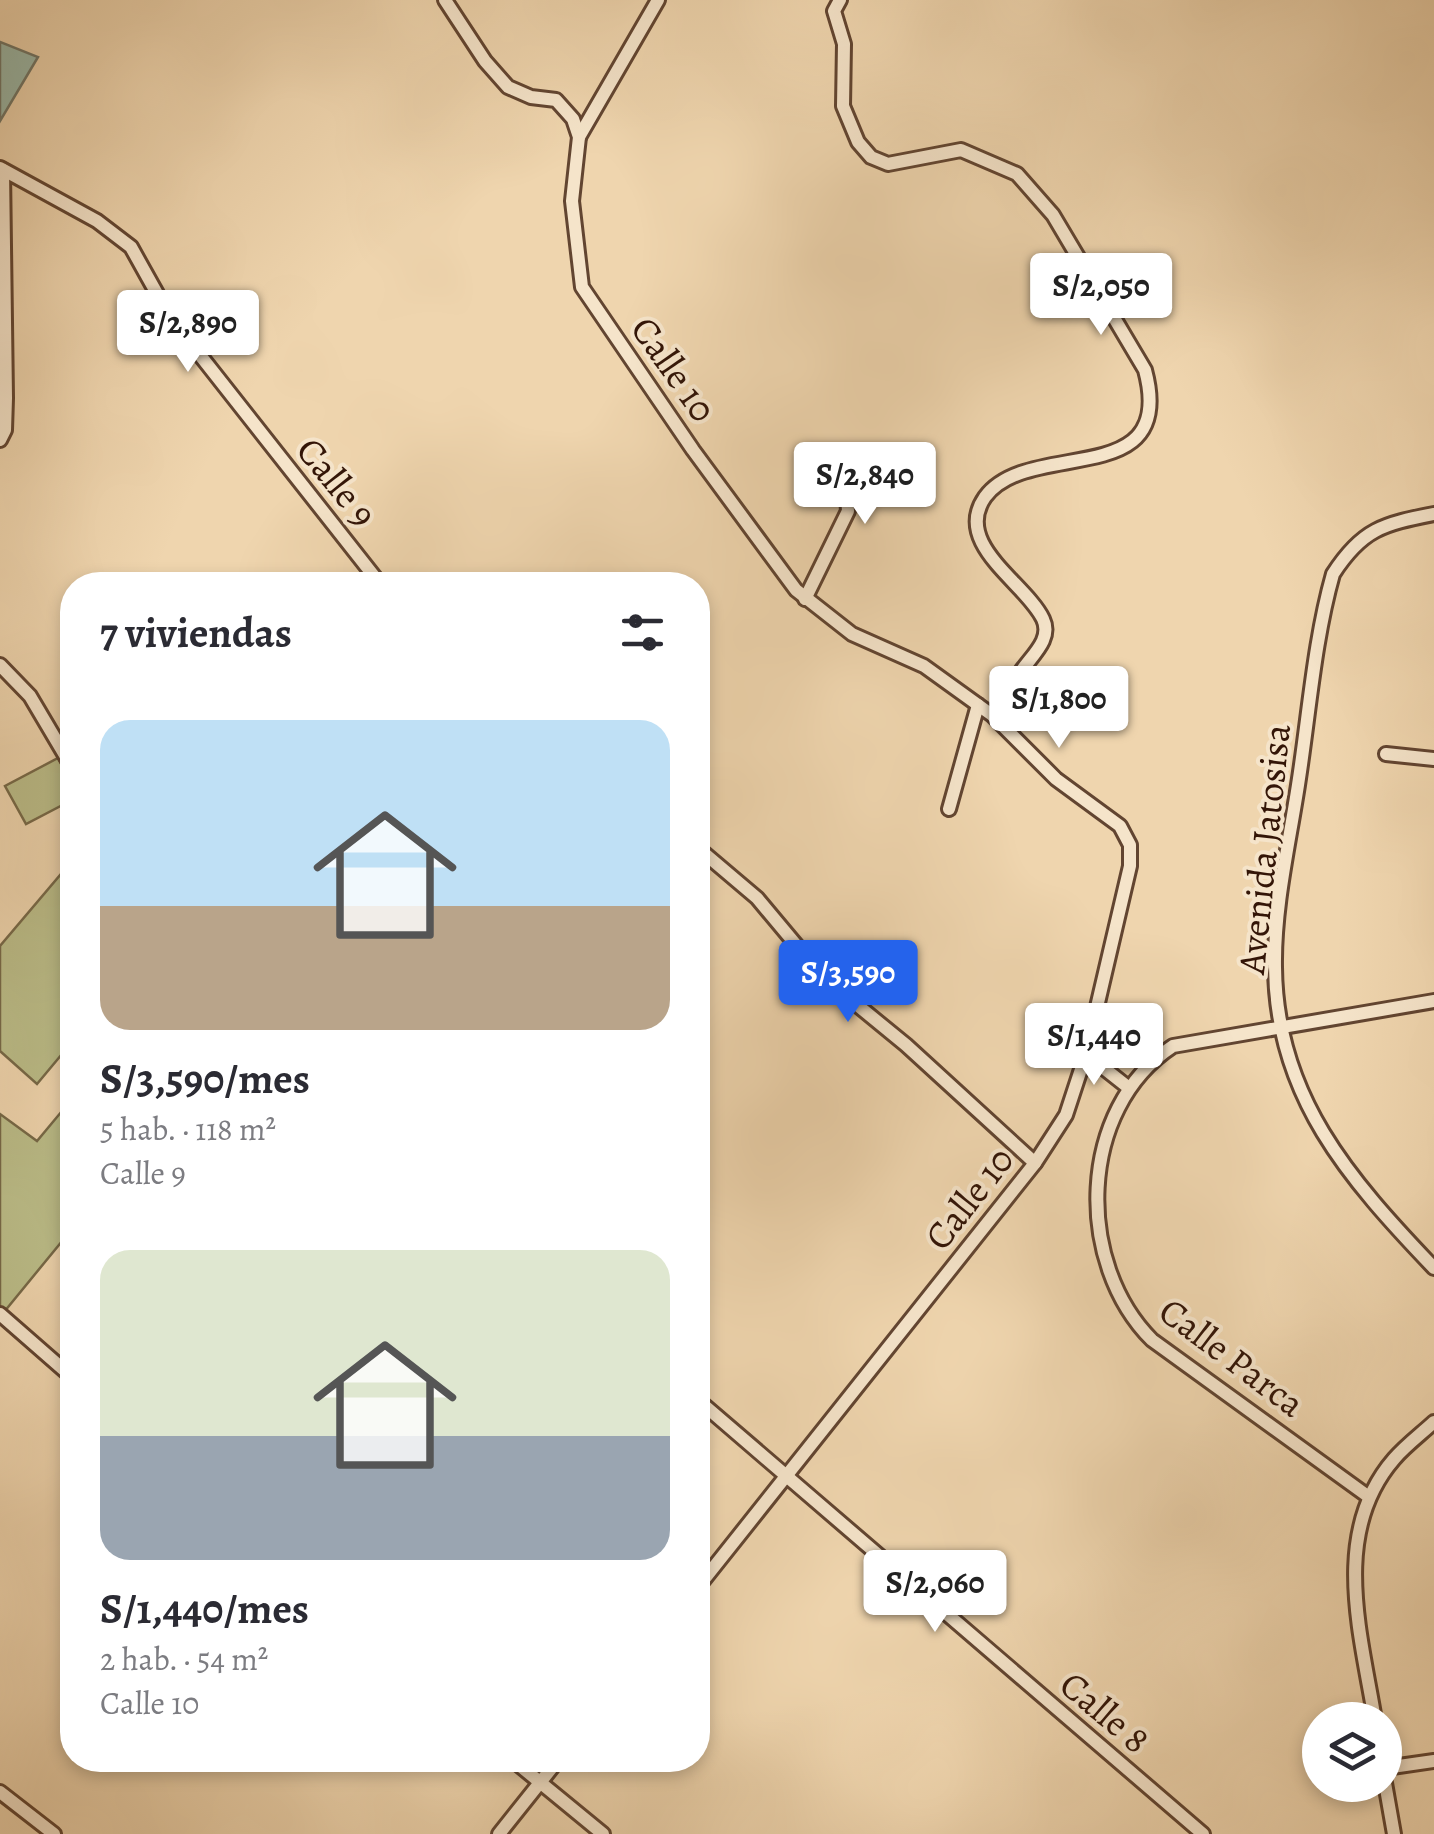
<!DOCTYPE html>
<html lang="es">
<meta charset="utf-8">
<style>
:root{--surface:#fff;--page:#f7f7f7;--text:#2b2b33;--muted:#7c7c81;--accent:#2563eb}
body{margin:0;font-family:Alegreya,serif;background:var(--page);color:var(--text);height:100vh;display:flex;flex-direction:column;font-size:38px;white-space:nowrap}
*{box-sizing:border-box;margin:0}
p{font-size:32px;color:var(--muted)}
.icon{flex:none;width:55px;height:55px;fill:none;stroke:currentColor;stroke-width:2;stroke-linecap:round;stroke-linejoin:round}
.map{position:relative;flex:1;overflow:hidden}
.side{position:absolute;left:60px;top:572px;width:650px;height:1200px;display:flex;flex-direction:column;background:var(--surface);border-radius:40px;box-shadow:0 5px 15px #0003}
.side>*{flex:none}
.controls{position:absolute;left:1302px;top:1702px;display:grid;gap:20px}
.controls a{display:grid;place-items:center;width:100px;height:100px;border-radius:50%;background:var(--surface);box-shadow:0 5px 15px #0003;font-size:50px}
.price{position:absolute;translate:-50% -85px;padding:0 22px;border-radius:10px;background:#fff;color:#222;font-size:32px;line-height:65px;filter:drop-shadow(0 2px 5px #0008)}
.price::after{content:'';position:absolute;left:50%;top:60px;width:30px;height:22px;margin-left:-15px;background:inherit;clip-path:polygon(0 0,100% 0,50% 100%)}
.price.active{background:var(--accent);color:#fff}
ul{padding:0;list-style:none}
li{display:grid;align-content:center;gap:20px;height:530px;padding:0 40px}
li span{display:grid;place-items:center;height:310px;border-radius:30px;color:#555}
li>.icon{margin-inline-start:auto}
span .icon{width:180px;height:180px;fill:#fffc;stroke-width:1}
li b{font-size:42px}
h2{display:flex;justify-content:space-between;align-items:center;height:120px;padding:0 40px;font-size:42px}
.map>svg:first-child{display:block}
</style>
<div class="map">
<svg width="1434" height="1834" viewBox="0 0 1434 1834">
<rect width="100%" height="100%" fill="#efd5ae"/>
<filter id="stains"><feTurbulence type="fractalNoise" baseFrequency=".002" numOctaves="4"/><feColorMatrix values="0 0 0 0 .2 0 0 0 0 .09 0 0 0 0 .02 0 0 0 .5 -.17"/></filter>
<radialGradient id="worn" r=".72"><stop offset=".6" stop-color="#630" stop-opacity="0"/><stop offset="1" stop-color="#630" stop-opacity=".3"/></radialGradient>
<!-- green -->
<g fill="#bbbd89" stroke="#776948" stroke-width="2.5">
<path d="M58 758 72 784V800L26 824 5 786Z"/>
<path d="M72 861V1042L37 1084 0 1051V946Z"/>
<path d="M62 1111 72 1121V1229L4 1312 0 1309V1114L37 1141Z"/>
</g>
<!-- water -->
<path fill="#9ab9aa" stroke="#717769" stroke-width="2.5" d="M0 42 38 57 0 121Z"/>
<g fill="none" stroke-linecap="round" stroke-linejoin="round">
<!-- minor casing -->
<g stroke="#624531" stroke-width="18">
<g id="minor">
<path d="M445 0 485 61 508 87 531 97 556 100 573 119 579 137 572 201 582 287 693 450 796 590 852 634 924 666 992 715 1056 779 1120 826 1130 845V866L1086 1054 1066 1115 1035 1163 698 1587"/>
<path d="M840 0 834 11 844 44 843 106 858 142 871 157 888 164 961 150 1017 174 1053 215 1145 370C1178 493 1029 437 985 497 952 544 1026 583 1043 619 1055 644 1020 663 1014 685 1009 699 1009 715 1008 730"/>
<path d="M579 137 658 0"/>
<path d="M0 168 97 221 131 247 170 317 381 585"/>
<path d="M0 440 5 430 6 398 3 170"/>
<path d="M1434 514C1383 524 1362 529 1333 574 1314 641 1309 715 1298 785 1289 844 1274 907 1275 967 1276 1096 1349 1179 1434 1268"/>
<path d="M805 599 848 511 847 497 825 473"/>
<path d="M0 665 30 696 72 767"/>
<path d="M1386 754 1434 759"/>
<path d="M949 809 978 705"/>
<path d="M698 848 757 898 823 977 906 1045 1035 1163"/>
<path d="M1086 1054 1129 1088"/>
<path d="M0 1314 72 1377"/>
<path d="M698 1400 1203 1834"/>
<path d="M1369 1497 1152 1340C1075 1263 1077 1109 1173 1046L1434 1001"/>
<path d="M1375 1720C1361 1634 1330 1533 1394 1459 1405 1446 1421 1434 1434 1422"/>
<path d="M513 1760 603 1834"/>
<path d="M1385 1768 1434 1761"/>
<path d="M1385 1783 1394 1834"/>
<path d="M0 1792 54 1834"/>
<path d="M499 1834 558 1760"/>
</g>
</g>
<!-- minor -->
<use href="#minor" stroke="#f5e4ca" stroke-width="12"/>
</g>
<g text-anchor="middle" stroke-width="8" stroke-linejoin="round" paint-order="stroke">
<!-- street labels -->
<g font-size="38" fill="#331507" stroke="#f5e4ca">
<text transform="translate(674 369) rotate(55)" y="13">Calle 10</text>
<text transform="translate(337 482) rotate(51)" y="13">Calle 9</text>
<text transform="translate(1264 849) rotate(-84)" y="13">Avenida Jatosisa</text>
<text transform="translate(969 1198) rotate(-52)" y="13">Calle 10</text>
<text transform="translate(1232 1357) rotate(37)" y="13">Calle Parca</text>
<text transform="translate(1105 1712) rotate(40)" y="13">Calle 8</text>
</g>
</g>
<rect width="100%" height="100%" filter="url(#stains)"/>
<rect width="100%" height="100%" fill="url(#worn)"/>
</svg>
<div class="controls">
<a><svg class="icon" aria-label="layers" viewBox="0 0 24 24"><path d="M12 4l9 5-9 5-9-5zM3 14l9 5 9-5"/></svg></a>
</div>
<b class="price" style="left:1101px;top:338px">S/2,050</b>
<b class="price" style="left:188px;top:375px">S/2,890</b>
<b class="price" style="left:865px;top:527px">S/2,840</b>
<b class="price" style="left:1059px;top:751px">S/1,800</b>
<b class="price active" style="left:848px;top:1025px">S/3,590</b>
<b class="price" style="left:1094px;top:1088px">S/1,440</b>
<b class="price" style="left:935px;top:1635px">S/2,060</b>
<section class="side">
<h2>7 viviendas<svg class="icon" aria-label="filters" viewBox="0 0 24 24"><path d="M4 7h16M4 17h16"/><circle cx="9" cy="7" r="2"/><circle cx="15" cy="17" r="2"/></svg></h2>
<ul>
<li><span style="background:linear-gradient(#bfe0f5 60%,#b9a48a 0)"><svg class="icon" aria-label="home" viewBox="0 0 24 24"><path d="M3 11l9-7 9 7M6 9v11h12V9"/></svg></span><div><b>S/3,590/mes</b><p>5 hab. · 118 m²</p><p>Calle 9</p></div></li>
<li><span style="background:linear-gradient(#dfe7d0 60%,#9aa5b1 0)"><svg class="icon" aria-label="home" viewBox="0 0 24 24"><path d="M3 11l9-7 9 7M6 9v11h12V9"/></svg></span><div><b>S/1,440/mes</b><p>2 hab. · 54 m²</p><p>Calle 10</p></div></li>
</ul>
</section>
</div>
